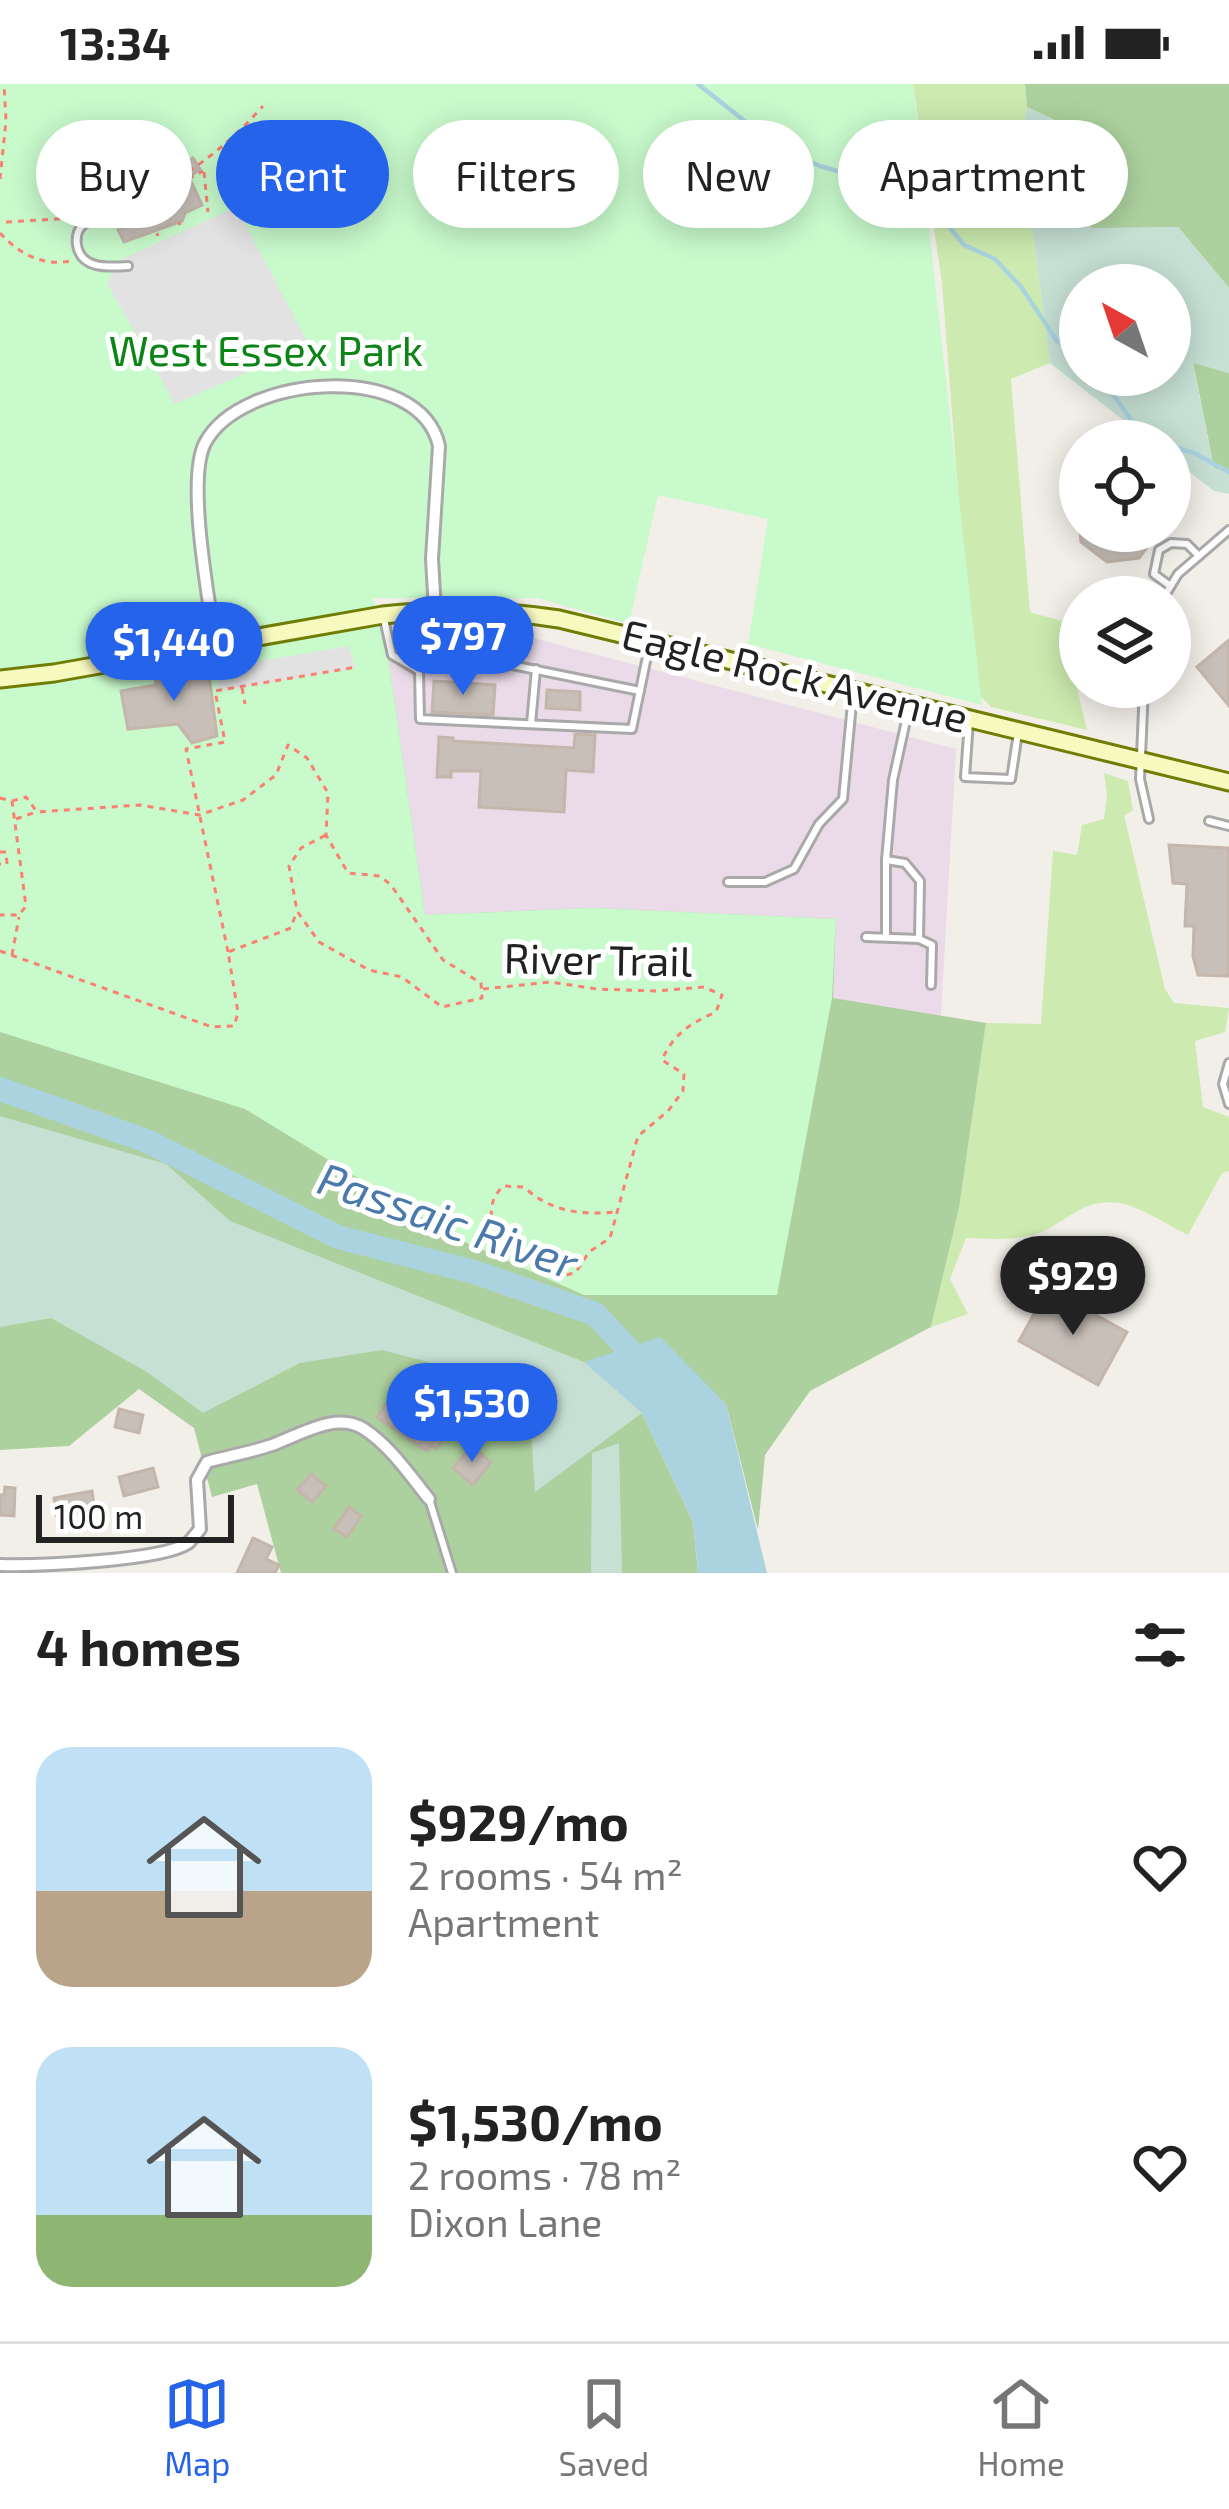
<!DOCTYPE html>
<meta charset="utf-8">
<style>
:root{--surface:#fff;--page:#f2f2f2;--text:#222;--muted:#767676;--line:#e0e0e0;--accent:#2563eb}
body{margin:0;font-family:"Exo 2",sans-serif;background:var(--page);color:var(--text);height:100vh;display:flex;flex-direction:column;font-size:45px;white-space:nowrap}
*{box-sizing:border-box;margin:0}
p{font-size:39px;color:var(--muted)}
.icon{flex:none;width:66px;height:66px;fill:none;stroke:currentColor;stroke-width:2;stroke-linecap:round;stroke-linejoin:round}
.map{position:relative;height:1489px;overflow:hidden}
.panel{display:flex;flex-direction:column;background:var(--surface);flex:1}
.panel>*{flex:none}
.banner{position:absolute;left:36px;top:36px;width:1158px;height:108px;display:flex;gap:24px}
.needle{width:78px;rotate:320deg}
.controls{position:absolute;left:1059px;top:180px;display:grid;gap:24px}
.controls a{display:grid;place-items:center;width:132px;height:132px;border-radius:50%;background:var(--surface);box-shadow:0 6px 30px #0003;font-size:60px}
.scale{position:absolute;left:36px;bottom:30px;width:198px;box-sizing:border-box;padding-left:12px;border:6px solid #222;border-top:0;font-size:33px;line-height:42px;white-space:nowrap;color:#222;-webkit-text-stroke:9px #fff;paint-order:stroke}
.price{position:absolute;translate:-50% -102px;padding:0 27px;border-radius:42px;background:var(--accent);color:#fff;font-size:39px;line-height:78px;filter:drop-shadow(0 3px 6px #0008)}
.price::after{content:'';position:absolute;left:50%;top:72px;width:36px;height:27px;margin-left:-18px;background:inherit;clip-path:polygon(0 0,100% 0,50% 100%)}
.price.active{background:#222;color:#fff}
ul{padding:0;list-style:none}
li{display:flex;align-items:center;gap:36px;height:300px;padding:0 36px}
li span{display:grid;place-items:center;flex:none;width:336px;height:240px;border-radius:36px;color:#555}
li>.icon{margin-inline-start:auto}
span .icon{width:144px;height:144px;fill:#fffc;stroke-width:1}
li b{font-size:51px}
h2{display:flex;justify-content:space-between;align-items:center;height:144px;padding:0 36px;font-size:51px}
.pill{padding:0 42px;border-radius:54px;background:var(--surface);box-shadow:0 6px 30px #0003;font-size:42px;line-height:108px}
.pill.active{background:var(--accent);color:#fff}
.status{display:flex;justify-content:space-between;align-items:center;height:84px;padding:0 60px;background:var(--surface);direction:ltr}
.status svg{height:33px;fill:currentColor}
.menu{display:flex;justify-content:space-around;align-items:center;height:168px;border-top:3px solid var(--line);background:var(--surface);font-size:33px;color:var(--muted)}
.menu a{display:grid;justify-items:center;gap:6px}
.menu .active{color:var(--accent)}
.map>svg:first-child{display:block}
</style>
<div class="status"><b>13:34</b><svg viewBox="0 0 49 12"><path d="M0 12V9h3v3zM5 12V6h3v6zM10 12V3h3v9zM15 12V0h3v12zM26 1h20v11H26zM47 4h2v5h-2z"/></svg></div>
<div class="map">
<svg width="1229" height="1489" viewBox="0 0 1229 1489">
<rect width="100%" height="100%" fill="#f2efe9"/>
<!-- industrial -->
<path fill="#ebdbe8" d="M514 549 956 665 941 932 832 914 836 835 593 824 425 832 388 572 406 550Z"/>
<!-- grass -->
<g fill="#cdebb0">
<path d="M913 0H1025L1027 23 1021 58 1050 279 1011 295 1030 528 1061 537 1087 646 991 623 973 604 942 199Z"/>
<path d="M1104 689 1128 697 1133 727 1124 731 1165 905 1174 919 1229 924 1225 948 1195 957 1203 1023 1229 1033V1087L1222 1089 1188 1151C1167 1141 1142 1123 1119 1119 1087 1115 1075 1130 1050 1144 1026 1158 993 1155 966 1154L950 1195 968 1230 931 1243 959 1124 986 939 1041 940 1053 767 1077 771 1082 741 1104 735 1107 710Z"/>
</g>
<!-- forest -->
<g fill="#add19e">
<path d="M1025 0H1229V204L1178 143 1092 145 1065 96 1063 40 1027 23Z"/>
<path d="M1193 278 1229 289V389L1214 384Z"/>
<path d="M388 572 425 831 593 824 836 835 833 914 986 939 959 1124 931 1243 810 1307 765 1371 758 1446 726 1320 585 1279 642 1329 693 1438 698 1489H281L257 1400 212 1413 194 1344 139 1305 69 1362 0 1366V639L355 586Z"/>
</g>
<!-- wetland -->
<g fill="#c6e0d4" fill-rule="evenodd">
<path d="M1027 23 1063 40 1065 96 1092 144 1178 143 1229 204V289L1193 279 1214 384 1229 389V410L1214 407 1170 373V357H1150L1050 279 1021 58ZM1170 201V291H1080V201Z"/>
<path d="M0 1032 166 1080 230 1137 584 1278 642 1329 535 1408 531 1346 470 1289 382 1266 300 1279 203 1329 147 1288 51 1234 0 1243Z"/>
<path d="M619 1359 622 1489H591L592 1369Z"/>
</g>
<!-- park -->
<path fill="#c8facc" d="M0 0H913L982 621 748 560 768 435 658 411 629 540 537 514H373L388 572 425 831 593 824 836 835 832 914 777 1211H584L458 1155 245 1025 0 948Z"/>
<!-- parking -->
<g fill="#e2e2e2">
<path d="M236 123 309 261 175 320 107 199 120 176Z"/>
<path d="M349 562 355 584 219 607 215 585Z"/>
</g>
<!-- water -->
<path fill="#aad3df" d="M660 1253 726 1320 767 1489H698L693 1438 642 1329 584 1278Z"/>
<g fill="none" stroke-linecap="round" stroke-linejoin="round">
<!-- stream -->
<g stroke="#aad3df" stroke-width="4.5">
<path d="M698 0 780 65 820 82 909 108 942 134 964 161 995 175 1022 204 1057 257 1080 268"/>
<path d="M1099 291 1137 344 1154 357"/>
<path d="M1170 362 1194 369 1229 388"/>
</g>
<!-- river -->
<path stroke="#aad3df" stroke-width="24" d="M0 1005 147 1057 338 1153 474 1188 595 1230 647 1285"/>
</g>
<!-- building -->
<g fill="#c7bfb8" stroke="#c4b6ab" stroke-width="3">
<path d="M193 74 200 85 189 93 202 121 185 129 182 137 124 158 118 146 171 121 168 113 82 132 80 122 130 108Z"/>
<path d="M1080 447H1159L1139 474 1107 478 1081 458Z"/>
<path d="M1229 556V622L1197 583Z"/>
<path d="M208 583 217 652 192 659 178 640 128 645 121 607 156 601 155 593Z"/>
<path d="M434 597 495 601 493 631 432 628Z"/>
<path d="M547 606 580 608V626L546 624Z"/>
<path d="M575 650 595 651 593 688 566 686 564 728 479 723 481 687H451V693H437L439 653 453 654V657L574 664Z"/>
<path d="M1169 761 1229 764V892L1198 891 1193 872 1194 842H1185L1187 800 1173 799Z"/>
<path d="M1045 1210 1066 1222 1070 1217 1127 1248 1098 1301 1019 1257Z"/>
<path d="M389 1316 444 1353 436 1365 431 1361 427 1367 377 1333Z"/>
<path d="M119 1325 143 1331 139 1349 115 1343Z"/>
<path d="M471 1362 491 1378 473 1401 453 1384Z"/>
<path d="M153 1384 158 1403 124 1412 119 1393Z"/>
<path d="M311 1390 326 1402 312 1418 297 1406Z"/>
<path d="M5 1403 15 1404 14 1432 0 1431V1411H4Z"/>
<path d="M92 1407 95 1426 57 1432 54 1414Z"/>
<path d="M349 1423 361 1432 347 1453 334 1445Z"/>
<path d="M253 1454 272 1463 266 1475 279 1481 275 1489H237Z"/>
</g>
<g fill="none" stroke-linecap="round" stroke-linejoin="round">
<!-- service casing -->
<g stroke="#a9a9a9" stroke-width="12">
<g id="service">
<path d="M121 129C110 132 91 133 82 142 77 147 76 154 77 161 81 186 109 183 128 182"/>
<path d="M1169 501 1154 490 1159 466 1171 459 1187 460 1199 472"/>
<path d="M1164 513 1178 490 1229 446"/>
<path d="M384 535 392 571 419 587 420 635 632 645 650 558"/>
<path d="M1170 567 1180 569"/>
<path d="M419 587 431 577H492L640 607"/>
<path d="M1144 603 1140 695 1149 735"/>
<path d="M969 637 965 693 1011 695 1018 649"/>
<path d="M531 640 536 585"/>
<path d="M1209 737 1229 742"/>
<path d="M886 776 905 779 920 797 919 855"/>
<path d="M728 798H765L794 785 819 740 843 715 853 609"/>
<path d="M866 853 919 855 932 861 931 901"/>
<path d="M886 853V776L893 696 909 623"/>
<path d="M1229 979 1223 1000 1229 1020"/>
<path d="M429 1415 452 1489"/>
</g>
</g>
<!-- minor casing -->
<g stroke="#a9a9a9" stroke-width="16">
<g id="minor">
<path d="M215 560C209 515 186 396 205 359 241 290 420 276 439 362L432 475 435 526"/>
<path d="M0 1481C35 1482 162 1477 188 1459 190 1458 198 1447 200 1445L197 1396 207 1378C229 1372 251 1368 272 1361 300 1351 336 1327 364 1345 390 1362 409 1390 429 1415"/>
</g>
</g>
<!-- secondary casing -->
<g stroke="#707d05" stroke-width="21">
<path id="secondary" d="M0 595 54 589 383 531C443 524 500 526 559 535L1229 698"/>
</g>
<!-- path -->
<g stroke="#fa8072" stroke-width="3" stroke-dasharray="6 6" stroke-linecap="butt">
<path d="M204 88 208 128"/>
<path d="M0 95 6 37 4 0"/>
<path d="M176 111 182 108 180 104"/>
<path d="M146 118 203 87"/>
<path d="M124 119C179 100 224 66 263 22"/>
<path d="M6 138 74 134"/>
<path d="M179 138 180 141"/>
<path d="M0 149C19 170 45 184 74 176"/>
<path d="M157 149 158 152"/>
<path d="M242 604 245 620"/>
<path d="M0 714 12 717 26 822 19 831H0"/>
<path d="M12 717 26 713 37 728 140 721 199 731 243 716 276 691 288 661 307 674 328 709 326 751 348 789 380 792 391 801 443 876 481 899 482 914 442 923 402 893 369 886 319 858 297 827 289 782 301 764 326 751"/>
<path d="M16 735 36 728"/>
<path d="M0 768H6L7 780H0"/>
<path d="M0 867 212 943 234 942 238 929 228 868 291 844 296 829"/>
<path d="M228 868 186 665 225 658 215 607 356 583"/>
<path d="M12 871 19 833"/>
<path d="M483 905 550 898 597 905 655 907 704 903 722 911 716 928C691 939 674 949 662 976L684 990 683 1007 668 1027 638 1052 610 1154 589 1168 576 1188 561 1193C540 1181 527 1165 503 1158 490 1138 485 1121 503 1102L524 1103C551 1128 580 1131 616 1128"/>
</g>
<!-- service -->
<use href="#service" stroke="#fff" stroke-width="6"/>
<!-- minor -->
<use href="#minor" stroke="#fff" stroke-width="10"/>
<!-- secondary -->
<use href="#secondary" stroke="#f7fabf" stroke-width="15"/>
</g>
<g text-anchor="middle" stroke-width="10" stroke-linejoin="round" paint-order="stroke">
<!-- park labels -->
<g font-size="42" fill="#0c8416" stroke="#fff">
<text x="266" y="282">West Essex Park</text>
</g>
<!-- street labels -->
<g font-size="42" fill="#222" stroke="#fff">
<text transform="translate(795 592) rotate(14)" y="15">Eagle Rock Avenue</text>
<text transform="translate(598 876) rotate(1)" y="15">River Trail</text>
</g>
<!-- water labels -->
<g font-size="45" font-style="italic" fill="#4a7aab" stroke="#fff">
<text transform="translate(448 1137) rotate(19)" y="16">Passaic River</text>
</g>
</g>
</svg>
<div class="controls">
<a><svg class="needle" viewBox="-14 -14 28 28"><path d="M0-13l5 13h-10z" fill="#e53935"/><path d="M0 13l5-13h-10z" fill="#767676"/></svg></a>
<a><svg class="icon" aria-label="locate" viewBox="0 0 24 24"><circle cx="12" cy="12" r="6"/><path d="M12 2v4M12 18v4M2 12h4M18 12h4"/></svg></a>
<a><svg class="icon" aria-label="layers" viewBox="0 0 24 24"><path d="M12 4l9 5-9 5-9-5zM3 14l9 5 9-5"/></svg></a>
</div>
<div class="scale">100 m</div>
<b class="price" style="left:463px;top:614px">$797</b>
<b class="price" style="left:174px;top:620px">$1,440</b>
<b class="price active" style="left:1073px;top:1254px">$929</b>
<b class="price" style="left:472px;top:1381px">$1,530</b>
<div class="banner">
<a class="pill">Buy</a>
<a class="pill active">Rent</a>
<a class="pill">Filters</a>
<a class="pill">New</a>
<a class="pill">Apartment</a>
</div>
</div>
<section class="panel">
<h2>4 homes<svg class="icon" aria-label="filters" viewBox="0 0 24 24"><path d="M4 7h16M4 17h16"/><circle cx="9" cy="7" r="2"/><circle cx="15" cy="17" r="2"/></svg></h2>
<ul>
<li><span style="background:linear-gradient(#bfe0f5 60%,#b9a48a 0)"><svg class="icon" aria-label="home" viewBox="0 0 24 24"><path d="M3 11l9-7 9 7M6 9v11h12V9"/></svg></span><div><b>$929/mo</b><p>2 rooms · 54 m²</p><p>Apartment</p></div><svg class="icon" aria-label="heart" viewBox="0 0 24 24"><path d="M12 20l-8-8c-3-5 5-10 8-4 3-6 11-1 8 4z"/></svg></li>
<li><span style="background:linear-gradient(#bfe0f5 70%,#8fb573 0)"><svg class="icon" aria-label="home" viewBox="0 0 24 24"><path d="M3 11l9-7 9 7M6 9v11h12V9"/></svg></span><div><b>$1,530/mo</b><p>2 rooms · 78 m²</p><p>Dixon Lane</p></div><svg class="icon" aria-label="heart" viewBox="0 0 24 24"><path d="M12 20l-8-8c-3-5 5-10 8-4 3-6 11-1 8 4z"/></svg></li>
</ul>
</section>
<nav class="menu">
<a class="active"><svg class="icon" aria-label="map" viewBox="0 0 24 24"><path d="M3 6l6-2 6 2 6-2v14l-6 2-6-2-6 2zM9 4v14M15 6v14"/></svg>Map</a>
<a><svg class="icon" aria-label="saved" viewBox="0 0 24 24"><path d="M7 4h10v16l-5-4-5 4z"/></svg>Saved</a>
<a><svg class="icon" aria-label="home" viewBox="0 0 24 24"><path d="M3 11l9-7 9 7M6 9v11h12V9"/></svg>Home</a>
</nav>
